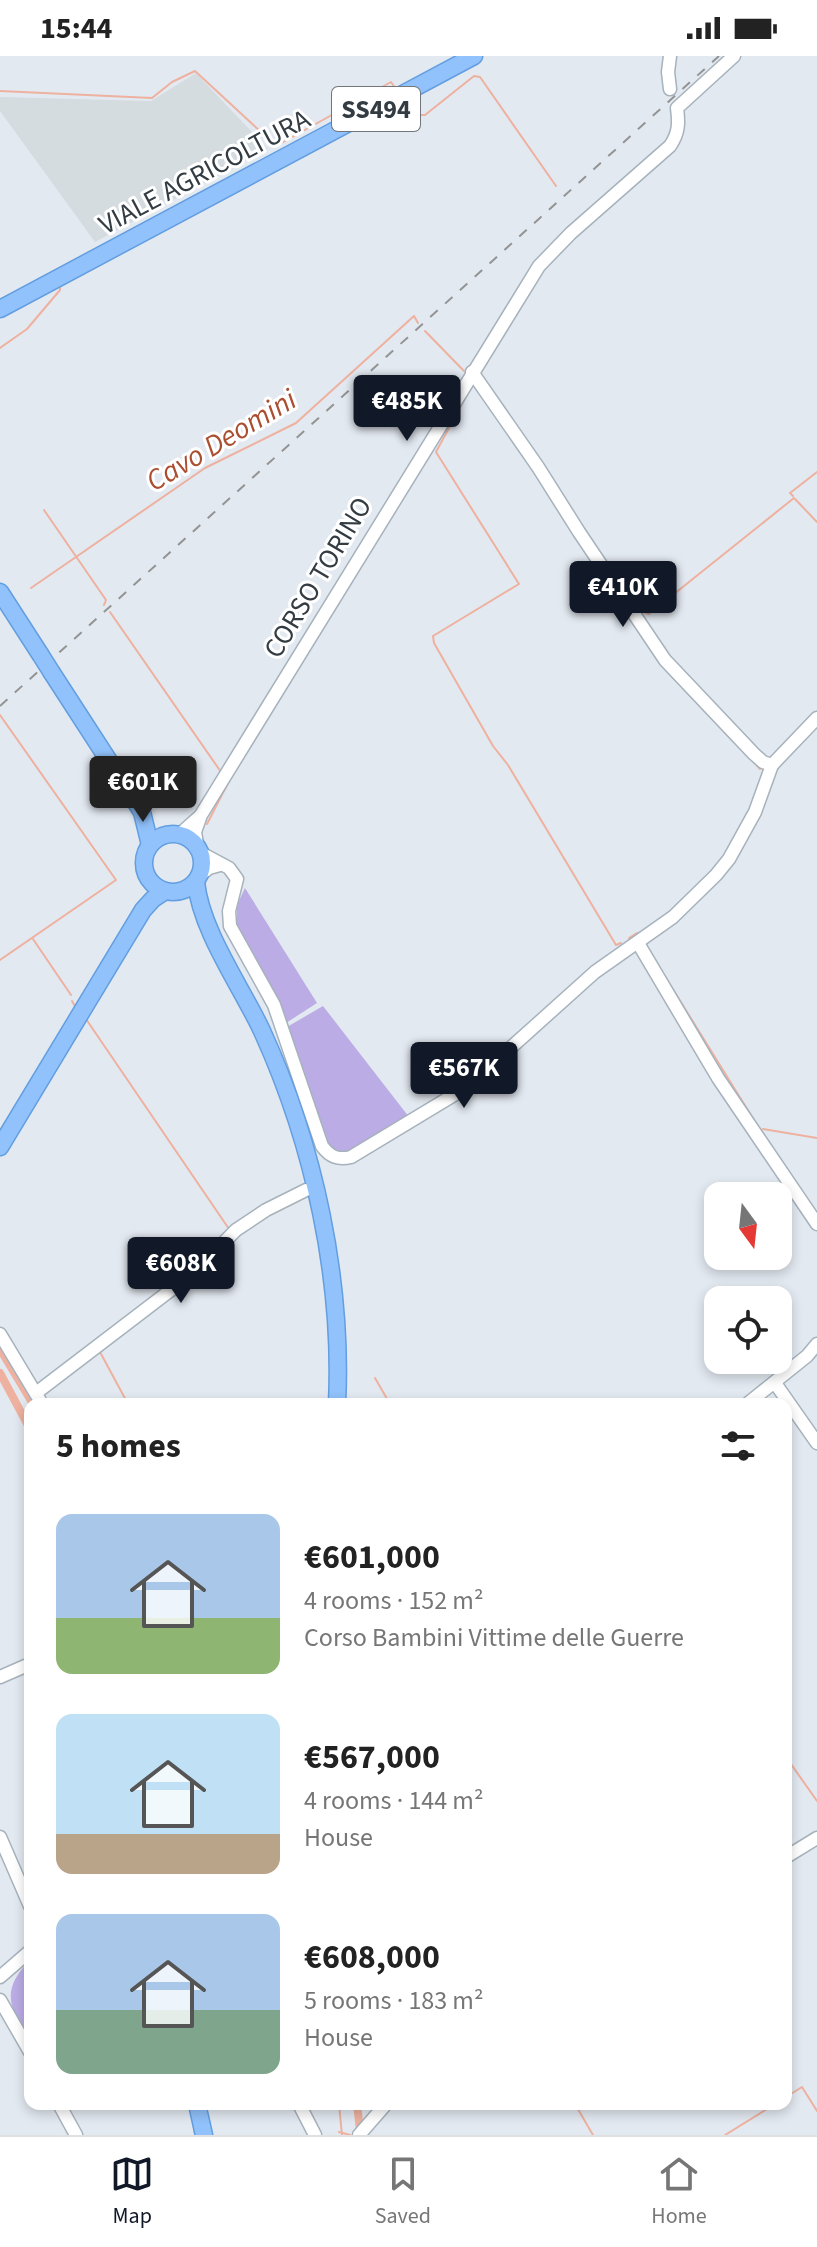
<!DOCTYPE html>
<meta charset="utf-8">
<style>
:root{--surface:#fff;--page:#f6f6f6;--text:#222;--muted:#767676;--line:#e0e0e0;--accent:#111827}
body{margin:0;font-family:"Source Sans 3",sans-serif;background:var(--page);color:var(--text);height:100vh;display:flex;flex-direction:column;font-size:30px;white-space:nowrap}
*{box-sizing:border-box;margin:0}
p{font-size:26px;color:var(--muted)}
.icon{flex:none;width:44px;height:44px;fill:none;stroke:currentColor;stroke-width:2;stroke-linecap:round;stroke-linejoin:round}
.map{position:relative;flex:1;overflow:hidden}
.panel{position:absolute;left:24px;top:1342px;width:768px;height:712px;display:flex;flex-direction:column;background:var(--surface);border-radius:16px;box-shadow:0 4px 12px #0003}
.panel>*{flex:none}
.needle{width:52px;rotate:165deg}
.controls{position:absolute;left:704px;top:1126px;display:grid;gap:16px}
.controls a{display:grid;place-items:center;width:88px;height:88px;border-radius:16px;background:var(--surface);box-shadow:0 4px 12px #0003;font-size:40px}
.price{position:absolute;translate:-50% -68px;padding:0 18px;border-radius:8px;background:var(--accent);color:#fff;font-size:26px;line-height:52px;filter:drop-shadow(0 2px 4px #0008)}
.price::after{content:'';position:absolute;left:50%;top:48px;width:24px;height:18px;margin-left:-12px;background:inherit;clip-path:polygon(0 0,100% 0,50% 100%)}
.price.selected{background:#222;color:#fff}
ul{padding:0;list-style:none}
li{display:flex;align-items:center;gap:24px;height:200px;padding:0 32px}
li span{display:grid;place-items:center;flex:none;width:224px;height:160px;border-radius:16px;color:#555}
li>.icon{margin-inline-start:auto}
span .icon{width:96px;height:96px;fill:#fffc;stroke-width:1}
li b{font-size:34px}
h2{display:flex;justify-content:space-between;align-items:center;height:96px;padding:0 32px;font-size:34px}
.status{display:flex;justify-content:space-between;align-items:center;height:56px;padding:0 40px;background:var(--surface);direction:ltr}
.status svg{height:22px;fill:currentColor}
.menu{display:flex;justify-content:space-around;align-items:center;height:112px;border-top:2px solid var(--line);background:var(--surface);font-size:22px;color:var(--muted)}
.menu a{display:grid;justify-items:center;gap:4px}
.menu .selected{color:var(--accent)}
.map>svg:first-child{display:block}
</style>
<div class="status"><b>15:44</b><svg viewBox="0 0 49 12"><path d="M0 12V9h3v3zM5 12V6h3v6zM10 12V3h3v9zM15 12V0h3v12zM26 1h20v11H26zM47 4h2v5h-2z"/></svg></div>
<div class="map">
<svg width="817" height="2079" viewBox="0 0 817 2079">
<rect width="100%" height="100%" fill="#e3e9f1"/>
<!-- industrial -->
<path fill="#d5dce0" d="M196 17 268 93 95 186 0 55V41L151 45Z"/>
<!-- green -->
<g fill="#bbace5">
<path d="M245 832 317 947 286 967 237 875V849Z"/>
<path d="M323 950 409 1061 352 1097 339 1099 327 1091 287 971Z"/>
<path d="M30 1904V1987C9 1950 0 1935 30 1904Z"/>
</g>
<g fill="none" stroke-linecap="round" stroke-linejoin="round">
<!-- stream -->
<g stroke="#eeb19f" stroke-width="2">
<path d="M0 35 152 42 172 26 195 15 276 90 391 26 396 33"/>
<path d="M408 44 419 59H425L474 20 480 21 556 130"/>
<path d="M425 275 464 315"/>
<path d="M0 292 27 273 60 234V230"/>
<path d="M471 331 436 396 519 528 433 580 434 587 493 690 508 709 616 889 621 887"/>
<path d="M793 440 790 437 817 416"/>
<path d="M795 443 817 466"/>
<path d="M44 454 106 544 104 549"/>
<path d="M564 463 580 488"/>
<path d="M620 526 641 555 649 558 794 442"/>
<path d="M31 532 205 412 296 367 414 260 418 267"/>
<path d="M110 556 221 716"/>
<path d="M667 615 734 686"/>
<path d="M753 705 760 713"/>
<path d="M207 768 229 725"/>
<path d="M629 882 637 877 639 879"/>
<path d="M33 883 71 939"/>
<path d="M0 904 116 824 0 659"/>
<path d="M664 919 762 1077"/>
<path d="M72 945 76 952"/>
<path d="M86 963 229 1173"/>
<path d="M763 1073 817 1082"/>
<path d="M786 1112 817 1157"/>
<path d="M183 1217 219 1183"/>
<path d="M93 1286 175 1223"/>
<path d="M100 1296 128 1348"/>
<path d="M375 1322 390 1348"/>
<path d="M26 1520 30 1528"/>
<path d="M786 1701 817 1745"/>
<path d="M786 2041 802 2031 817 2055"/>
<path d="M339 2048 342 2079"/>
<path d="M575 2048 593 2079"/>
<path d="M192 2061 195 2079"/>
<path d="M339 2076 350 2079"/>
<path d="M725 2079 775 2048"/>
</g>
<!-- canal -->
<g stroke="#eeb19f" stroke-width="8">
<path d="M0 1293 33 1348"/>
<path d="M0 1317 30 1373"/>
<path d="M357 2048 360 2074"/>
</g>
<!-- minor casing -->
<g stroke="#a6b2bc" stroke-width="15">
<g id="minor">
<path d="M670 33 668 16 670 0"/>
<path d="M472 316 538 411 579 476 665 604 754 698 763 706 772 709 817 662"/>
<path d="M180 778 199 761"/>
<path d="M197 788 195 776 201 759 539 210 571 177 670 90C679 77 679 67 677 52L734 0"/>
<path d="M201 797 229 812 237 823 229 855 230 870 274 949 322 1090C330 1101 338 1104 351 1101L467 1031 595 916 673 861 716 819 729 803 755 756 772 709"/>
<path d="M200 819 209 812 220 809"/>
<path d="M638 887 718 1022 817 1168"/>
<path d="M0 1278 42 1348"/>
<path d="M775 1327 817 1387"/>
<path d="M36 1337 197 1214 236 1174 266 1154 306 1134"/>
<path d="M747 1348 807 1300 817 1288"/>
<path d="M0 1621 30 1608"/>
<path d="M0 1781 30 1850"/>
<path d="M786 1801 817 1782"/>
<path d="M0 1921 30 1895"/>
<path d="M0 1944 30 1996"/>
<path d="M59 2048 76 2079"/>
<path d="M299 2048 315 2079"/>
<path d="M359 2079 386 2048"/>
</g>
</g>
<!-- major casing -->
<g stroke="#629ee0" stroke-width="19">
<g id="major">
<path d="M0 253 474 0"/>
<path d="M0 536 40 598"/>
<path d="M52 617 142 756 150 789"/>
<circle cx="173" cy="807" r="29"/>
<path d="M196 826C201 875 241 930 262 975 314 1089 343 1223 337 1348"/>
<path d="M0 1091 143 854 153 843 165 835"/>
<path d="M197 2048 204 2079"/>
</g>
</g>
<!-- minor -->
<use href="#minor" stroke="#fff" stroke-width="12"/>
<!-- major -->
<use href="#major" stroke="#91c2fc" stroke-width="16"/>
<!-- rail -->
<path stroke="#939393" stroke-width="2" stroke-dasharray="10 10" stroke-linecap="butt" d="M0 650 719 0"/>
<!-- major-bridge casing -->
<g stroke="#629ee0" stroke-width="19" stroke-linecap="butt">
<path id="major-bridge" d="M40 598 52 617"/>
</g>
<!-- major-bridge -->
<use href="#major-bridge" stroke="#91c2fc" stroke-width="16"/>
</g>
<g text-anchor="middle" stroke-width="6" stroke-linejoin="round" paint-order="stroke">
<!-- shield labels -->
<rect fill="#fff" stroke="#70767b" stroke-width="2" x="332" y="31" width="88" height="44" rx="6"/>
<g font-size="26" font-weight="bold" fill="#333c42">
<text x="376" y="62">SS494</text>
</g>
<!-- street labels -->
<g font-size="28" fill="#333c42" stroke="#fff">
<text transform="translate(204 115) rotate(-28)" y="10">VIALE AGRICOLTURA</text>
<text transform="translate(317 521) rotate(-59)" y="10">CORSO TORINO</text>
</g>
<!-- water labels -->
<g font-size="30" font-style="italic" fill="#ab4e30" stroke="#fff">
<text transform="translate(221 384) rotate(-31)" y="10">Cavo Deomini</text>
</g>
</g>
</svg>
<div class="controls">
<a><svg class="needle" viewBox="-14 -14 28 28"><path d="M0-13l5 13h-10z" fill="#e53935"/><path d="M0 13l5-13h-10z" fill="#767676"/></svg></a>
<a><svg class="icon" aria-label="locate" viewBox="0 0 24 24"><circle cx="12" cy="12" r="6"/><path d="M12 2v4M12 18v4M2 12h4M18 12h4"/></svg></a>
</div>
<b class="price" style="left:407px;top:387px">€485K</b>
<b class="price" style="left:623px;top:573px">€410K</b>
<b class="price selected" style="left:143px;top:768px">€601K</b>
<b class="price" style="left:464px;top:1054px">€567K</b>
<b class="price" style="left:181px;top:1249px">€608K</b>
<section class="panel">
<h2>5 homes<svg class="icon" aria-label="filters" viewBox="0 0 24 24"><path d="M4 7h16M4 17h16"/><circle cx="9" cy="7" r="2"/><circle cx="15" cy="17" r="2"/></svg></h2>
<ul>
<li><span style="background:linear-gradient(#a9c7e8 65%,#8fb573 0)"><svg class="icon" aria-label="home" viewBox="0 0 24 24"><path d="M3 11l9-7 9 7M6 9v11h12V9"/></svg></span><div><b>€601,000</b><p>4 rooms · 152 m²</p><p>Corso Bambini Vittime delle Guerre</p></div></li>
<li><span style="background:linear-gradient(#bfe0f5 75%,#b9a48a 0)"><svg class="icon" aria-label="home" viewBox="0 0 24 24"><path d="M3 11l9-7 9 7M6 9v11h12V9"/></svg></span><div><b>€567,000</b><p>4 rooms · 144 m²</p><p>House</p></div></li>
<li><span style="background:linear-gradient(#a9c7e8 60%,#7fa58c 0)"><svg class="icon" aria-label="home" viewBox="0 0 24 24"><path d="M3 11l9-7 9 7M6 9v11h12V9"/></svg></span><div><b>€608,000</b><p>5 rooms · 183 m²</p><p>House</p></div></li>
</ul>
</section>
</div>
<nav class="menu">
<a class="selected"><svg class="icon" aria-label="map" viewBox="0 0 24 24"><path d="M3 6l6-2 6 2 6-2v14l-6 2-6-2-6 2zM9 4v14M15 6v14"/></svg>Map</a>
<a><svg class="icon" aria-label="saved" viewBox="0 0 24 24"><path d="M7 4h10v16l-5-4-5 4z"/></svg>Saved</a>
<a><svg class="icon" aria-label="home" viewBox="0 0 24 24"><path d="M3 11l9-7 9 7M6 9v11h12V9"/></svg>Home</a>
</nav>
